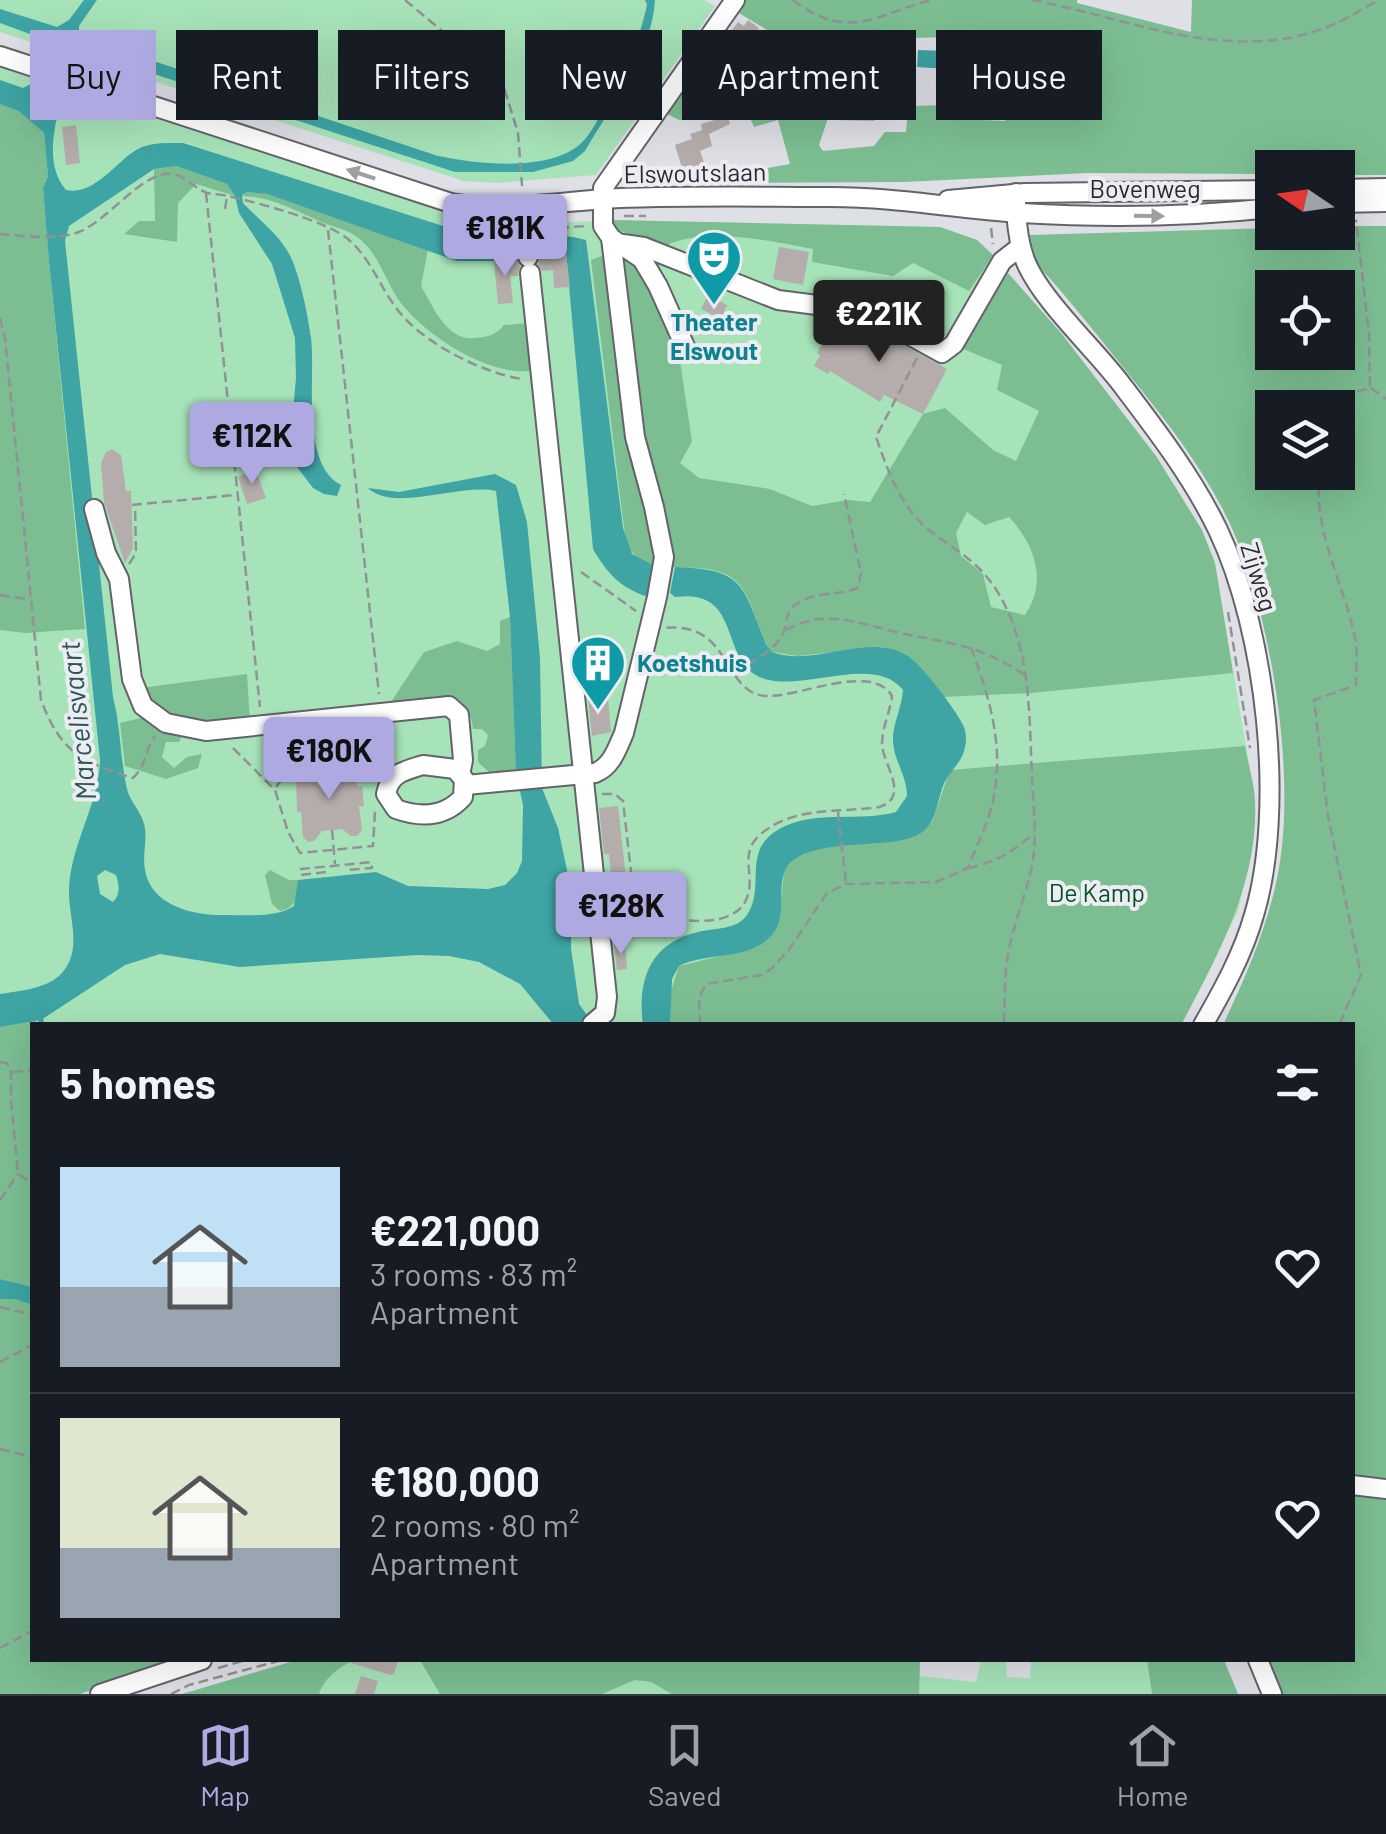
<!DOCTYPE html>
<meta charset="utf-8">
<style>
:root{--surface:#171b24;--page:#242831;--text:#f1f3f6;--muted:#9ea1a6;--line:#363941;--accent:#aea9e0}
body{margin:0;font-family:Barlow,sans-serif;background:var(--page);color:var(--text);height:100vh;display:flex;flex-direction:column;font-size:38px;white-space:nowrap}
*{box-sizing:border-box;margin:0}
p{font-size:32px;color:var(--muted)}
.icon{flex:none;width:55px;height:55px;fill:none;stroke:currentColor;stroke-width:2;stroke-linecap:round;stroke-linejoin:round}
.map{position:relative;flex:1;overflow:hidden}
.details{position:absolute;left:30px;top:1022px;width:1325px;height:640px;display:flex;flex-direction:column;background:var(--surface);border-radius:0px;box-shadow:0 10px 40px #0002}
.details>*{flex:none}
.top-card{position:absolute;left:30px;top:30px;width:1328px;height:90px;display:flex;gap:20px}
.needle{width:65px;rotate:283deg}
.fabs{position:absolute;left:1255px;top:150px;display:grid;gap:20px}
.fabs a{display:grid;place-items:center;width:100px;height:100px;border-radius:0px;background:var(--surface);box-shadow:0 10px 40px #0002;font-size:50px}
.price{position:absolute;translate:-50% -85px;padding:0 22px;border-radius:10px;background:var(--accent);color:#111;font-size:32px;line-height:65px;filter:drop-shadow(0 2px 5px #0008)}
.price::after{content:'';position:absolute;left:50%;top:60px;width:30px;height:22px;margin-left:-15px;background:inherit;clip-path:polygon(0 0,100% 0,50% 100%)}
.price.current{background:#222;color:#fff}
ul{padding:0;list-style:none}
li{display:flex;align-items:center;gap:30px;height:250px;padding:0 30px}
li+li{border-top:2px solid var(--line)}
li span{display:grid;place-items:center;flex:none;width:280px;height:200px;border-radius:0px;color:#555}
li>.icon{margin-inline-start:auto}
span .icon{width:120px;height:120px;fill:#fffc;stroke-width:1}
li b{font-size:42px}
h2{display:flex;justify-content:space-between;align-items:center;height:120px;padding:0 30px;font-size:42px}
.pill{padding:0 35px;border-radius:0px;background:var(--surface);box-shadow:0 10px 40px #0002;font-size:35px;line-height:90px}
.pill.current{background:var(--accent);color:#111}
.menu{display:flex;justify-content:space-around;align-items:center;height:140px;border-top:2px solid var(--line);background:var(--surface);font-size:28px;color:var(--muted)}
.menu a{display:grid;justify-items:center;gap:5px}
.menu .current{color:var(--accent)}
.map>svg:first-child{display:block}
</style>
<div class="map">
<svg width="1386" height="1694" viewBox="0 0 1386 1694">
<rect width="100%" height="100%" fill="#dfdfe6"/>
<!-- green -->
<g fill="#a7e3b9">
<path d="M0 0H704L715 6 596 175 497 183 464 181 0 32Z"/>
<path d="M968 48 992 50 989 106 964 105Z"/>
<path d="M0 65 469 217 515 218 516 225 611 220 940 227 977 240 1061 333 1156 456 1202 530 1215 563 1255 800 1248 865 1238 911 1181 1025H32V1660L80 1694H0Z"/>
<path d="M320 1660H920V1676L976 1682 981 1660H1006L1007 1677 1030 1678 1031 1660H1147L1152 1694H211Z"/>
</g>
<!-- forest -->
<g fill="#7cbe92" fill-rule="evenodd">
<path d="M743 0H1077V3L1191 32 1192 0H1386V175H1338V168H1272V174L1088 173 904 182 738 183 735 174 790 164 778 120 754 127 738 91C716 87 711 100 700 117L679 120 665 113 708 49 772 78H781L790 71 791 51 782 39 734 10ZM1008 36 1005 121 957 119 944 105 912 106 904 109 903 114 907 120 906 132H885L874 146 823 151 819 145 827 121 830 63 836 60 907 74V38Z"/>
<path d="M0 104 19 110 44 133 48 176 43 188 49 261 85 629 25 633 0 630Z"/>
<path d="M176 166 227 184 235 196 196 184 178 203 177 242 124 234 139 221H155L154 169Z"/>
<path d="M247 192 267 194 428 250 421 286C433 306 447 342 475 338 488 337 496 335 504 325L530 323 535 370C493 380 422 334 398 299 386 281 379 256 362 241 349 229 335 228 321 222 294 210 273 197 242 196Z"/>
<path d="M611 220 940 227 977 240 993 255 969 291 913 263 893 276 812 262 813 249C768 241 712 227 669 244L667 249 616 229Z"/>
<path d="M1338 226H1386V1694H1277L1265 1660H1352V1025H1223C1247 974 1269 924 1279 868 1296 771 1271 613 1230 524 1202 464 1159 412 1118 361 1089 325 1061 289 1029 256L1026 245 1029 235 1272 228V232H1338ZM1272 288H1338V352H1272ZM1272 408H1338V472H1272Z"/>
<path d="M618 250 632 256 646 278 680 361 692 442 680 463 699 478 770 489 812 506 848 500 870 502 923 414 945 408 993 450 1016 461 1039 411 997 390 1002 365 961 348 1008 273 1061 333 1156 456 1202 530 1215 563 1233 673 1031 693 942 697 883 647 798 656 772 652C754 630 754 586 725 574 693 559 647 580 626 544L591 260ZM967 512 985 525 1009 517C1035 545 1048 581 1025 615L991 607 983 574 961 556 956 533Z"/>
<path d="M510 617 516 773 492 775 478 762V750L485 746 488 735 482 729H473C468 677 422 700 387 708L424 652 457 641 487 651 500 644V621Z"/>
<path d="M247 674 250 722C206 726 164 731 140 688Z"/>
<path d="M145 717 183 734 179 742H166L162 757 174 768 187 757 202 754 198 768 166 779 125 766 120 723Z"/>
<path d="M1245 746C1248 764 1254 782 1255 800 1259 882 1218 955 1181 1025H670L671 991 679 966 757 947 780 910 784 872 791 861 818 848 863 842 932 822 950 770Z"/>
<path d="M270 870 289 880H298C296 895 298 908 280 911L272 904 265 875Z"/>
<path d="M36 1021 37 1025H32V1287L0 1279V1027Z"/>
<path d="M0 1299H15L32 1305V1660H180L80 1694H0Z"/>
<path d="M297 1660H355C340 1666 324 1678 319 1694H182Z"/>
<path d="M420 1660H920L919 1694H672L651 1682 635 1680 602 1694H440Z"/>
<path d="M1147 1660H1224L1238 1694H1152Z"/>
</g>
<!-- water -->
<g fill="#3ea4a4" fill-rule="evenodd">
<path d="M84 0H97L79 26V36L438 156C477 164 557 174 586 138 595 127 602 111 609 98 629 64 638 44 647 5L645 0H655C652 53 611 106 585 151L573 161 533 172H455L68 46 56 47 48 80 50 98 60 105C53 132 46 167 66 190 97 196 117 158 142 147 155 142 170 143 183 143L465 233C505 240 546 229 586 240L623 528 632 554 653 565 648 597C620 588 607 573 593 549L566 253 494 261H457L267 194 247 192 242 195 243 203C261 222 283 237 293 262 302 286 307 312 311 338 316 378 300 464 341 485L337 496 324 494 313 488 294 463 292 422 296 378 295 338 272 264 239 213 235 196 227 184 176 166 154 169 69 226 65 241 113 697C121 728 120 759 127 789 130 802 141 811 144 824 148 838 142 855 145 870 151 906 194 916 225 915 246 915 276 918 294 906L298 880 376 872 408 886 488 889 505 885 517 873 522 861 523 805 516 773 510 617 496 491C460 483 394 513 368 488L399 492 495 474 516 485 527 522 540 658 542 788 558 828 567 870 571 906V948L579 1004 594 1025H554L520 984 479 962 449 956 417 955 240 967 160 954 125 965 41 1020 0 1027V994C19 991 44 989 59 976 83 953 70 923 69 895 68 848 99 806 100 760L49 261 43 188 48 176 44 133 19 111 0 104V80L23 88 38 80 46 40 0 23V9L57 27 69 20ZM105 870 116 875C119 885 121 894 113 902L100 894 97 876Z"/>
<path d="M918 50 947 51 946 69 917 67Z"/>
<path d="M675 567C745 569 742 585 766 644L772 652C815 668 866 632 906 655 920 662 956 710 963 725 966 731 967 740 965 747 963 762 948 772 943 786 937 802 936 823 921 833 893 851 833 836 795 859 772 873 788 909 776 929 755 963 709 950 679 966L672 979 670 1025H643C637 980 650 943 698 932 714 928 737 930 747 915 767 885 739 849 783 827 817 810 860 822 896 812L907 796C907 775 893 760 893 739 893 723 902 707 903 690 875 655 810 689 769 680 715 668 747 587 675 597L670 593Z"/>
<path d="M0 1279 32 1287V1305L15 1299H0Z"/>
</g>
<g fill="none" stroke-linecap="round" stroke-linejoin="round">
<!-- stream -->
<path stroke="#3ea4a4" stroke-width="5" d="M41 1020V1025"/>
</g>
<!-- building -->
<g fill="#b5adac">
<path d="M748 20 759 28 744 50 727 37 738 22 744 26Z"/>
<rect x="810" y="67" width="16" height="25"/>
<path d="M833 85H845V93L890 94V108H874V121L832 120Z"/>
<path d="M726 110 730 124 709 134 712 146 700 151 706 168 684 175 675 145 692 139 690 134 702 130 701 124 715 120 713 114Z"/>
<path d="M76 125 80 163 66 165 62 127Z"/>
<path d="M779 247 809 252 803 285 773 279Z"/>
<path d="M566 253 570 287 554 288 553 270 542 271 538 264 540 256Z"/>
<path d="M516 259 520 266 518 276H510L513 303 498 304 494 261Z"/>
<path d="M708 295 727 305 721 319 701 309Z"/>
<path d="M843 318H854L947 369 923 414 884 395 880 402 830 371 828 374 814 366 820 355 817 353 835 321 840 323Z"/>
<path d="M112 449 121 455 126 491H131L133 548 125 563 104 502 101 463 106 452Z"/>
<path d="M256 470 266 498 247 504 238 477Z"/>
<path d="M607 687 611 732 592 736 587 689Z"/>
<path d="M355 767 357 787 362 786 364 806H359L362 830 357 836H351L342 829 322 831 314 841 308 842 303 837 301 812H297L296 773Z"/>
<path d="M618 806 632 932 617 934 609 854H604L599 808Z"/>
<path d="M625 944 627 969 617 970 614 945Z"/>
<path d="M352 1660H398L394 1674 390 1675 351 1663Z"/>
<path d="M361 1676 378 1681 374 1694H355Z"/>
</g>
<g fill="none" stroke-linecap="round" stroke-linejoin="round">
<!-- minor casing -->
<g stroke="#636369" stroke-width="22">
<g id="minor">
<path d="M0 56 451 203C503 211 551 203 603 199 678 195 756 197 831 197 896 197 958 209 1021 213 1105 218 1189 217 1272 208"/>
<path d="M1338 189 1386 188"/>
<path d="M1016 193C1016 216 1017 238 1025 260 1040 299 1096 350 1122 385 1157 431 1193 478 1218 530 1266 631 1286 808 1254 915 1243 954 1223 990 1203 1025"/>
<path d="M948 200 1025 193 1272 190"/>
<path d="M1338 203 1386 202"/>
<path d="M523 208 528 257"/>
<path d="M623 244 644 247 778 300 817 305 857 306 942 353 954 344 1002 261 1020 247"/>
<path d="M530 273 607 997 605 1013 592 1024"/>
<path d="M687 351 658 286 642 259 611 238 603 226V188L735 0"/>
<path d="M94 509 106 553 119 579 132 679 143 706 166 723 206 731 449 706 459 715 463 760 460 775"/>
<path d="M423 765 455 769 464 779 463 797C445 817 421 818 396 809L386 794C390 773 404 771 423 765Z"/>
<path d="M466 785 595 773C612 766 617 749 624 733L657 597 664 557 654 507 635 437 611 238"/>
<path d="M1352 1485 1386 1489"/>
<path d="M1258 1660 1272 1694"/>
<path d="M100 1694 202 1660"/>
</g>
</g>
<!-- path -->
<g stroke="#919196" stroke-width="2.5" stroke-dasharray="10 5" stroke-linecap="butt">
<path d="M405 0 502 81 518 133 522 186"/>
<path d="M793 0C848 42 875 15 931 0"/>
<path d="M1032 0C1129 18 1233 67 1332 25 1348 19 1363 8 1379 0"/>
<path d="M206 193 260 707"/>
<path d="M225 209 227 197"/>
<path d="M624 216H646"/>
<path d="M451 222 507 231"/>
<path d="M991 228 993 244"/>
<path d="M544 229 586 226"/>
<path d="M328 230 379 694"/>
<path d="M0 234C24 236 53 240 76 233 106 224 142 170 172 174 186 176 193 187 205 192 211 195 221 194 228 196 258 203 328 221 349 240 371 259 380 287 397 309 421 342 482 373 522 379"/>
<path d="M0 318 5 338 41 700C61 752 79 760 129 777L133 778C146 766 145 750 155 736"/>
<path d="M917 358 876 437C888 471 900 506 928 529 958 553 980 561 1000 596 1031 650 1029 715 1032 775 1033 803 1037 832 1033 860 1028 890 1015 919 1009 949 1004 973 1005 1000 1004 1025"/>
<path d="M1371 388 1386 399"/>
<path d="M1334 408 1343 395 1370 388 1369 334 1356 220"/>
<path d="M1320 472C1311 527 1345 586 1355 638 1358 653 1356 670 1356 685L1314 700 1328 816 1361 975 1339 1025"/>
<path d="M132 505 235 495"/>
<path d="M129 564 136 553 135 506"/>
<path d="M581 572 636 611"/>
<path d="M0 595 27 599"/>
<path d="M1228 612 1250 748"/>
<path d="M786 630C824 609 854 622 892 631 947 644 975 642 1025 675"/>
<path d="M736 673C750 662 770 653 780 639 791 623 780 612 803 600 820 592 840 595 858 588L861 573 844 494"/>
<path d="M233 748 275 790 288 832 300 853 373 846 375 811"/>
<path d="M325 749 326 765"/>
<path d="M294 751 354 745"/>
<path d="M276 787 290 769 364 761 375 777"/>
<path d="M602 794H615L623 801 633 889C638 898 643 906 653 911 676 923 733 929 746 900 758 874 734 852 766 830 800 806 840 813 879 807 911 797 883 765 882 744 882 728 890 712 892 696 872 662 800 697 767 696 722 695 733 621 665 628"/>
<path d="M838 812 846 883"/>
<path d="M332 830 335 864"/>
<path d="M968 868C995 863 1014 851 1034 833"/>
<path d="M326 872 301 875V869L371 862 372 868 348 870"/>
<path d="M700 1025 699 998 706 984 762 975 771 969 788 951 827 893 846 884 936 882 968 868C976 847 988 824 993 801 1005 746 989 696 970 645"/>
<path d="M0 1062 7 1063 11 1072V1101L18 1174 32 1183"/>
<path d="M13 1072 32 1070"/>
<path d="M0 1200 18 1174"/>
<path d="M0 1307 32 1315"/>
<path d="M0 1362 32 1345"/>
<path d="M0 1449 32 1457"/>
<path d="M0 1648 32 1631"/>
<path d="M218 1668 246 1660"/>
<path d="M171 1694 189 1685 282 1660"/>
</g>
<!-- minor -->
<use href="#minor" stroke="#fff" stroke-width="18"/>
</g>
<!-- one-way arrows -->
<defs><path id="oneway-solid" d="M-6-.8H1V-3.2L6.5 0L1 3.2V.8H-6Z" transform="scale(2.5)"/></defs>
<g fill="#9f9fa0">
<use href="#oneway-solid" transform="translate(361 174) rotate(-162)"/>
<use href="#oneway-solid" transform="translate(1149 216) rotate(1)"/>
</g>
<!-- icons -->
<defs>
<g id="theatre-pin" transform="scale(2.875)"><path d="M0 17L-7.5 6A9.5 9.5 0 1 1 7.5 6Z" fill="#0f9aa8" stroke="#edecf3"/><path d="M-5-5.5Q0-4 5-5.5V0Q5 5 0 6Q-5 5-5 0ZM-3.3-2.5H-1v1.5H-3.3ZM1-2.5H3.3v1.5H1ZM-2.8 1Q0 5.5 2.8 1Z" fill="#fff"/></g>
<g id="building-pin" transform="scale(2.875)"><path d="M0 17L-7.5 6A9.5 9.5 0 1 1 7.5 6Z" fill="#0f9aa8" stroke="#edecf3"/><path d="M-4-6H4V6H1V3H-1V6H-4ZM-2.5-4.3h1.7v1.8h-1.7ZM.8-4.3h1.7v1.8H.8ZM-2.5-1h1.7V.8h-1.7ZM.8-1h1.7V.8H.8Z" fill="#fff"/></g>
</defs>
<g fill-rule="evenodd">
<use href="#theatre-pin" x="714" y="258"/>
<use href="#building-pin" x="598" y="663"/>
</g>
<g text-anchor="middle" stroke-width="8" stroke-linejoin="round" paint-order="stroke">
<!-- street labels -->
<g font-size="25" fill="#2a2a2d" stroke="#edecf3">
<text transform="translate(695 173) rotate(-1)" y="9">Elswoutslaan</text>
<text x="1145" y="198">Bovenweg</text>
<text transform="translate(1259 577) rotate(73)" y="9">Zijweg</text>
</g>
<!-- culture labels -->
<g font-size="25" font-weight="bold" fill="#0d838f" stroke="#edecf3">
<text x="714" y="331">Theater<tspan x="714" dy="29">Elswout</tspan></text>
<text x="637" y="672" text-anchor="start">Koetshuis</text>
</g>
<!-- park labels -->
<g font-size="25" fill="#00522a" stroke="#edecf3">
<text x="1097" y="902">De Kamp</text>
</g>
<!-- water labels -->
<g font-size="28" font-style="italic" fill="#295656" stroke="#edecf3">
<text transform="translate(78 721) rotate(-96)" y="10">Marcelisvaart</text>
</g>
</g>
</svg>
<div class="fabs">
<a><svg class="needle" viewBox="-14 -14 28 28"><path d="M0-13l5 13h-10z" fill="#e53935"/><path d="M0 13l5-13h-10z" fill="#9ea1a6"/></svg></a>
<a><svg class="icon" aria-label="locate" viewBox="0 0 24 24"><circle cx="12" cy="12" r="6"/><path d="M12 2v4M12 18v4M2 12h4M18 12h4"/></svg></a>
<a><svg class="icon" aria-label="layers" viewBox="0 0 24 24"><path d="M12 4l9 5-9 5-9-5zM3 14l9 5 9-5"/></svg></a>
</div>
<b class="price" style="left:505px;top:279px">€181K</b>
<b class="price current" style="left:879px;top:365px">€221K</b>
<b class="price" style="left:252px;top:487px">€112K</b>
<b class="price" style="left:329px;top:802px">€180K</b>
<b class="price" style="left:621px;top:957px">€128K</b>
<div class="top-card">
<a class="pill current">Buy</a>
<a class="pill">Rent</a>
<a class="pill">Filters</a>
<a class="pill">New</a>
<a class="pill">Apartment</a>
<a class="pill">House</a>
</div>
<section class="details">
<h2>5 homes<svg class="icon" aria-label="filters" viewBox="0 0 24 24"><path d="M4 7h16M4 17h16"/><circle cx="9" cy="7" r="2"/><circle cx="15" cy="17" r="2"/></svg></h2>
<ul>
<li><span style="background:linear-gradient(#bfe0f5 60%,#9aa5b1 0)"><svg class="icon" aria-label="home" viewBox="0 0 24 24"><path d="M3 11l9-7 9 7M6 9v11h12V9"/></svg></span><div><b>€221,000</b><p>3 rooms · 83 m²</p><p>Apartment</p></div><svg class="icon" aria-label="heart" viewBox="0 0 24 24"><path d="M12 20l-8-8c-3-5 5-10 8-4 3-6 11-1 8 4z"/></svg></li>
<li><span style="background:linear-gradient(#dfe7d0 65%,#9aa5b1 0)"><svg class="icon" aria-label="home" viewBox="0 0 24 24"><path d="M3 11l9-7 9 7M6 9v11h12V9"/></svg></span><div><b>€180,000</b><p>2 rooms · 80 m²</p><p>Apartment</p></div><svg class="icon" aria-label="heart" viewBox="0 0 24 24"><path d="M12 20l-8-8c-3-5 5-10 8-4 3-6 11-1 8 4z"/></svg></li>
</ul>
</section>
</div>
<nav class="menu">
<a class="current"><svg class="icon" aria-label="map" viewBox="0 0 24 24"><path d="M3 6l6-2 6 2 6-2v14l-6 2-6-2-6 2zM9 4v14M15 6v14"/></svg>Map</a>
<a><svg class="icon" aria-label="saved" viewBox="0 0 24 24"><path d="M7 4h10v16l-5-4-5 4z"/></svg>Saved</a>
<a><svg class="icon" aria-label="home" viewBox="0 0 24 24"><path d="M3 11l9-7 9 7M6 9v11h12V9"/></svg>Home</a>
</nav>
